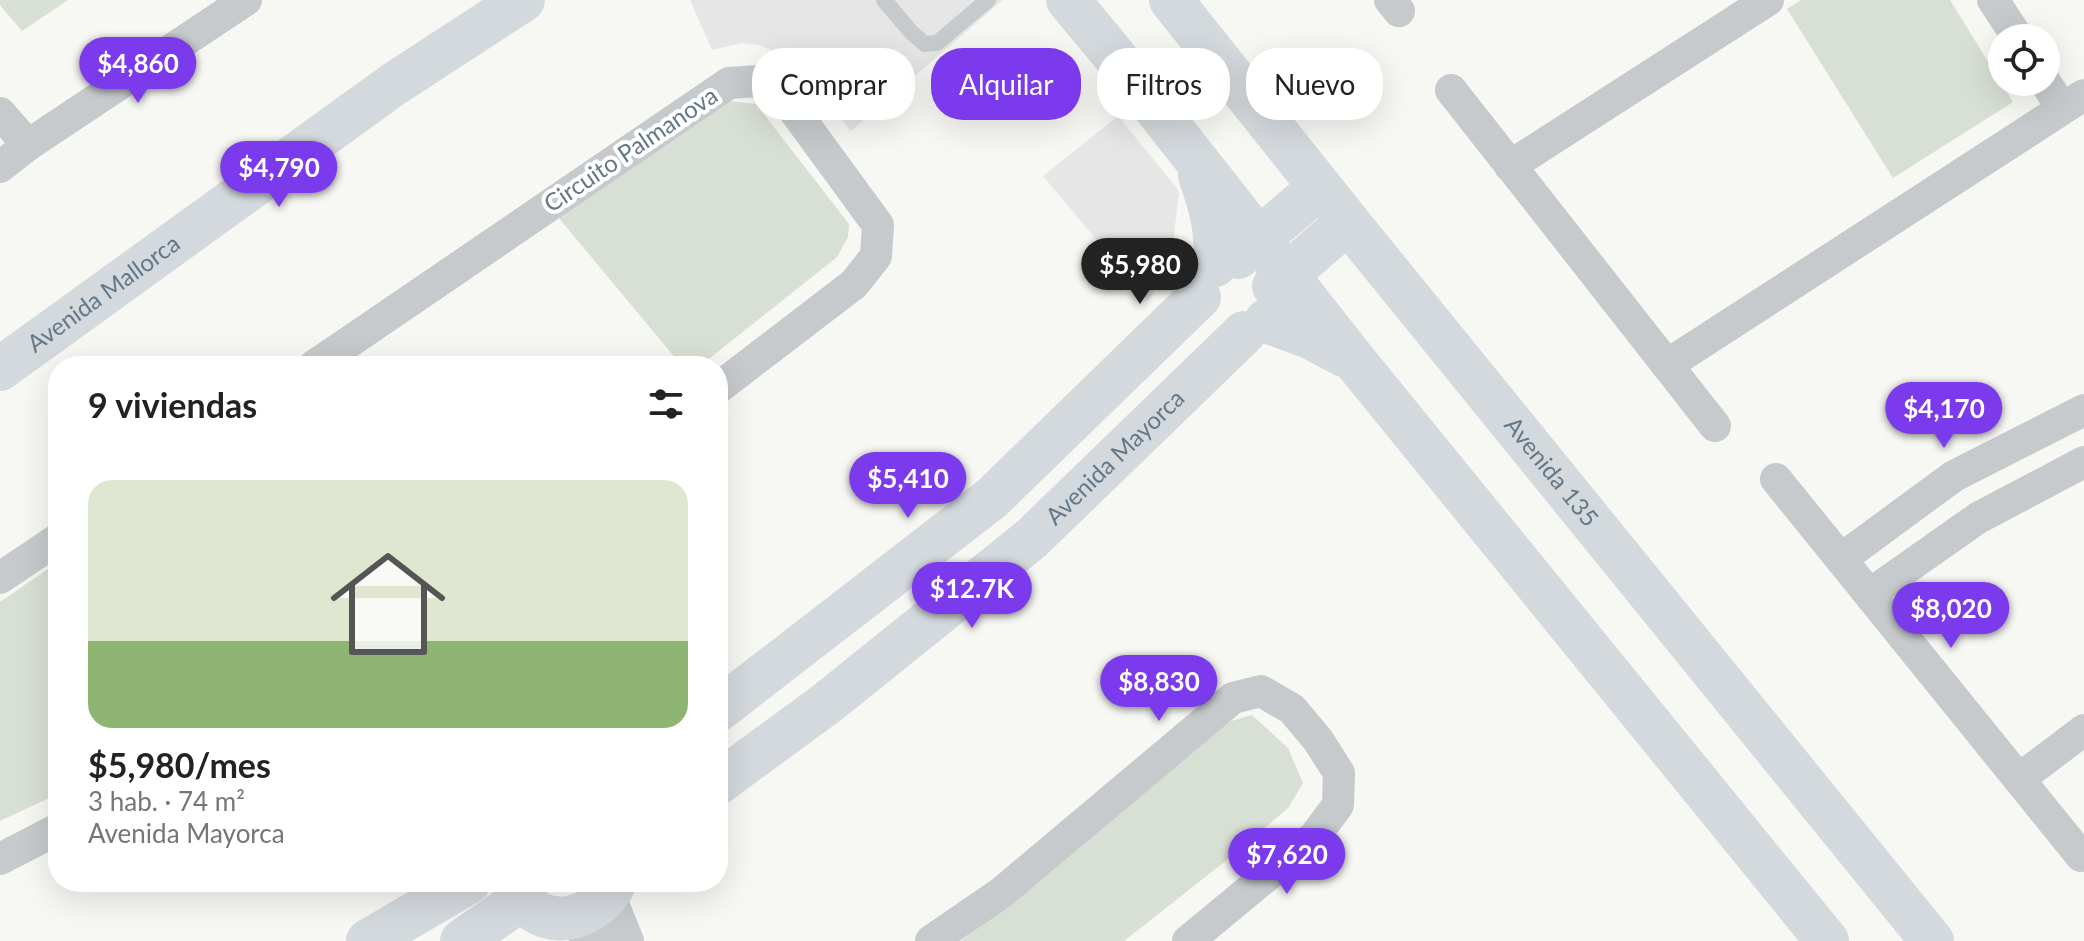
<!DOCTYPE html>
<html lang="es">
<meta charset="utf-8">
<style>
:root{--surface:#fff;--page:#f6f6f6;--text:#222;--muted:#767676;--line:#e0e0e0;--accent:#7c3aed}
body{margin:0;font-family:Lato,sans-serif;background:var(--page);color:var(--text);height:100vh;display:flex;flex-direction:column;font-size:30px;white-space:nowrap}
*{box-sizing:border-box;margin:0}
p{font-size:26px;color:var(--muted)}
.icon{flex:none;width:44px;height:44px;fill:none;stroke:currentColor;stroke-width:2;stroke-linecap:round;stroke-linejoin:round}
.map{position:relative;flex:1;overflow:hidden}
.sheet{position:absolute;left:48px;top:356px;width:680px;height:536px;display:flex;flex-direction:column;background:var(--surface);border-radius:32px;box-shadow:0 8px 32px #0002}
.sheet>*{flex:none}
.top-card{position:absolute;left:752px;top:48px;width:760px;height:72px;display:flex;gap:16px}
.buttons{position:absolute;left:1988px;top:24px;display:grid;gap:16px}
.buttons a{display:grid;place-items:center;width:72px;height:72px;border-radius:50%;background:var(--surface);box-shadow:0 8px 32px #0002;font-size:40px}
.price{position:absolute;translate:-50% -68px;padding:0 18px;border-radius:28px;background:var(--accent);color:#fff;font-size:26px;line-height:52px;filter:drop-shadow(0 2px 4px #0008)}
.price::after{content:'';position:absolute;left:50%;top:48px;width:24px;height:18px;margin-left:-12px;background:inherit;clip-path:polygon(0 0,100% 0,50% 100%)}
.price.on{background:#222;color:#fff}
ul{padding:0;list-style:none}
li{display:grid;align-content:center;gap:16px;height:424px;padding:0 40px}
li+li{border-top:2px solid var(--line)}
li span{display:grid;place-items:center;height:248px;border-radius:24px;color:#555}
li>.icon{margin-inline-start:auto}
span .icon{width:144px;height:144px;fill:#fffc;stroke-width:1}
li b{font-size:34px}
h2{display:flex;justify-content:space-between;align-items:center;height:96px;padding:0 40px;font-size:34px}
.tag{padding:0 28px;border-radius:32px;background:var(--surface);box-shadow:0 8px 32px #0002;font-size:28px;line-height:72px}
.tag.on{background:var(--accent);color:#fff}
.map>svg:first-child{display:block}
</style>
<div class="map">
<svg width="2084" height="941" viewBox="0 0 2084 941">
<rect width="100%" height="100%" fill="#f7f7f4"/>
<!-- built -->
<g fill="#e5e6e5">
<path d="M690 0H1003L851 131 802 70 788 58 759 45 742 43 712 50Z"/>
<path d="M1118 116 1179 191 1170 269 1148 301 1043 176Z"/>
</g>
<!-- green -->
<g fill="#d8dfd4">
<path d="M0 0H68L22 31 0 5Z"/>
<path d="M1801 0H1950L2013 102 1893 178 1787 9Z"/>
<path d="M728 101 756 104 849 224 848 237 837 257 700 366H682L558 217Z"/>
<path d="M58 562V794L0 821V602Z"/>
<path d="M1252 715 1288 748 1303 783 1288 808 1223 863 1124 941H961L1042 879 1221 724Z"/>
</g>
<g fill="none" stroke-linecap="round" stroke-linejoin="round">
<!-- lane -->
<path stroke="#c6cacd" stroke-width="16" d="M884 0 911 32 925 44 937 43 988 0"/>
<!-- street -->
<g stroke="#c6cacd" stroke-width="32">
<path d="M1390 0 1399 11"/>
<path d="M1993 0 2018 38"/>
<path d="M2045 82 2062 108"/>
<path d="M1451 90 1715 426"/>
<path d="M0 113 28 145"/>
<path d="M1510 166 1768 0"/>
<path d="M0 167 28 145 246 0"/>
<path d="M1667 365 2084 95"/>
<path d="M314 366 729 83 759 81 785 98 878 225 876 256 854 284 718 388"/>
<path d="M1776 479 2081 856"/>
<path d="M1841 559 1954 476 2084 410"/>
<path d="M0 578 58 539"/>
<path d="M1870 594 1978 518 2084 462"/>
<path d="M2019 779 2084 730"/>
<path d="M0 859 58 829"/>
<path d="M609 894 628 941"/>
<path d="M563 918 601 941"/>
<path d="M931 941 1001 893 1233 698 1261 691 1292 709 1318 740 1339 773 1338 805 1315 836 1188 941"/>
</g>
<!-- secondary -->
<g stroke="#d4d9dd" stroke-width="44">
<path id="s1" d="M0 369 394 84 523 0"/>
<path d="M718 710 992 498 1199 297"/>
<path id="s2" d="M718 783 827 703 1031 539 1244 333"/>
<path d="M513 882C516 887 518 894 522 899 549 934 598 918 615 882"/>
<path d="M368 941 469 882"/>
<path d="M462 941 522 899"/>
</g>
<!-- primary -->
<g stroke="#d4d9dd" stroke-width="44">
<path d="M1068 0 1112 53 1354 360 1827 941"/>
<path id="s3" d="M1171 0 1348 222 1932 941"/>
<path d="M1200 176C1212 209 1217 229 1215 265"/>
<path d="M1238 257 1320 187"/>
<path d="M1274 286 1348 222"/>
<path d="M1266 321 1310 337 1344 355"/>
</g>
</g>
<g text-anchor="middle" stroke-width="8" stroke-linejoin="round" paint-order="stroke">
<!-- street labels -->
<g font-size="24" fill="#647887" stroke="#fff">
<text transform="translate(631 150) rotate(-34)" y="8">Circuito Palmanova</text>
<text dy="8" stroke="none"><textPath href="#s1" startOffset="128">Avenida Mallorca</textPath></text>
<text dy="8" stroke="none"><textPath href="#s2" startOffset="514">Avenida Mayorca</textPath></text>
<text dy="8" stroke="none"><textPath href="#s3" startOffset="606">Avenida 135</textPath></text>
</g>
</g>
</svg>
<div class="buttons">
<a><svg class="icon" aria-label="locate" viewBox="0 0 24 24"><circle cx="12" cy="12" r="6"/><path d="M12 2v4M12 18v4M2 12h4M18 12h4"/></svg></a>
</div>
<b class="price" style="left:138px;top:105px">$4,860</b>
<b class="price" style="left:279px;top:209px">$4,790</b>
<b class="price on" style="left:1140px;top:306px">$5,980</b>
<b class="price" style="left:1944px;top:450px">$4,170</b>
<b class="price" style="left:908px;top:520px">$5,410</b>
<b class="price" style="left:972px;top:630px">$12.7K</b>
<b class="price" style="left:1951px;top:650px">$8,020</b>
<b class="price" style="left:1159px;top:723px">$8,830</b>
<b class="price" style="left:1287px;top:896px">$7,620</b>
<div class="top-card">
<a class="tag">Comprar</a>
<a class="tag on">Alquilar</a>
<a class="tag">Filtros</a>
<a class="tag">Nuevo</a>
</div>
<section class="sheet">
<h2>9 viviendas<svg class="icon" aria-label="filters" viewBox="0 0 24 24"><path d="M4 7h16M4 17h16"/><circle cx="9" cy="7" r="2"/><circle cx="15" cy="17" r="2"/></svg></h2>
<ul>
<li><span style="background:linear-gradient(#dfe7d0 65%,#8fb573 0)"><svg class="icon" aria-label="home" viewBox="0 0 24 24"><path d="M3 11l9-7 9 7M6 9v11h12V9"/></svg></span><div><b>$5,980/mes</b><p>3 hab. · 74 m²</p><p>Avenida Mayorca</p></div></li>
</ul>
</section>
</div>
